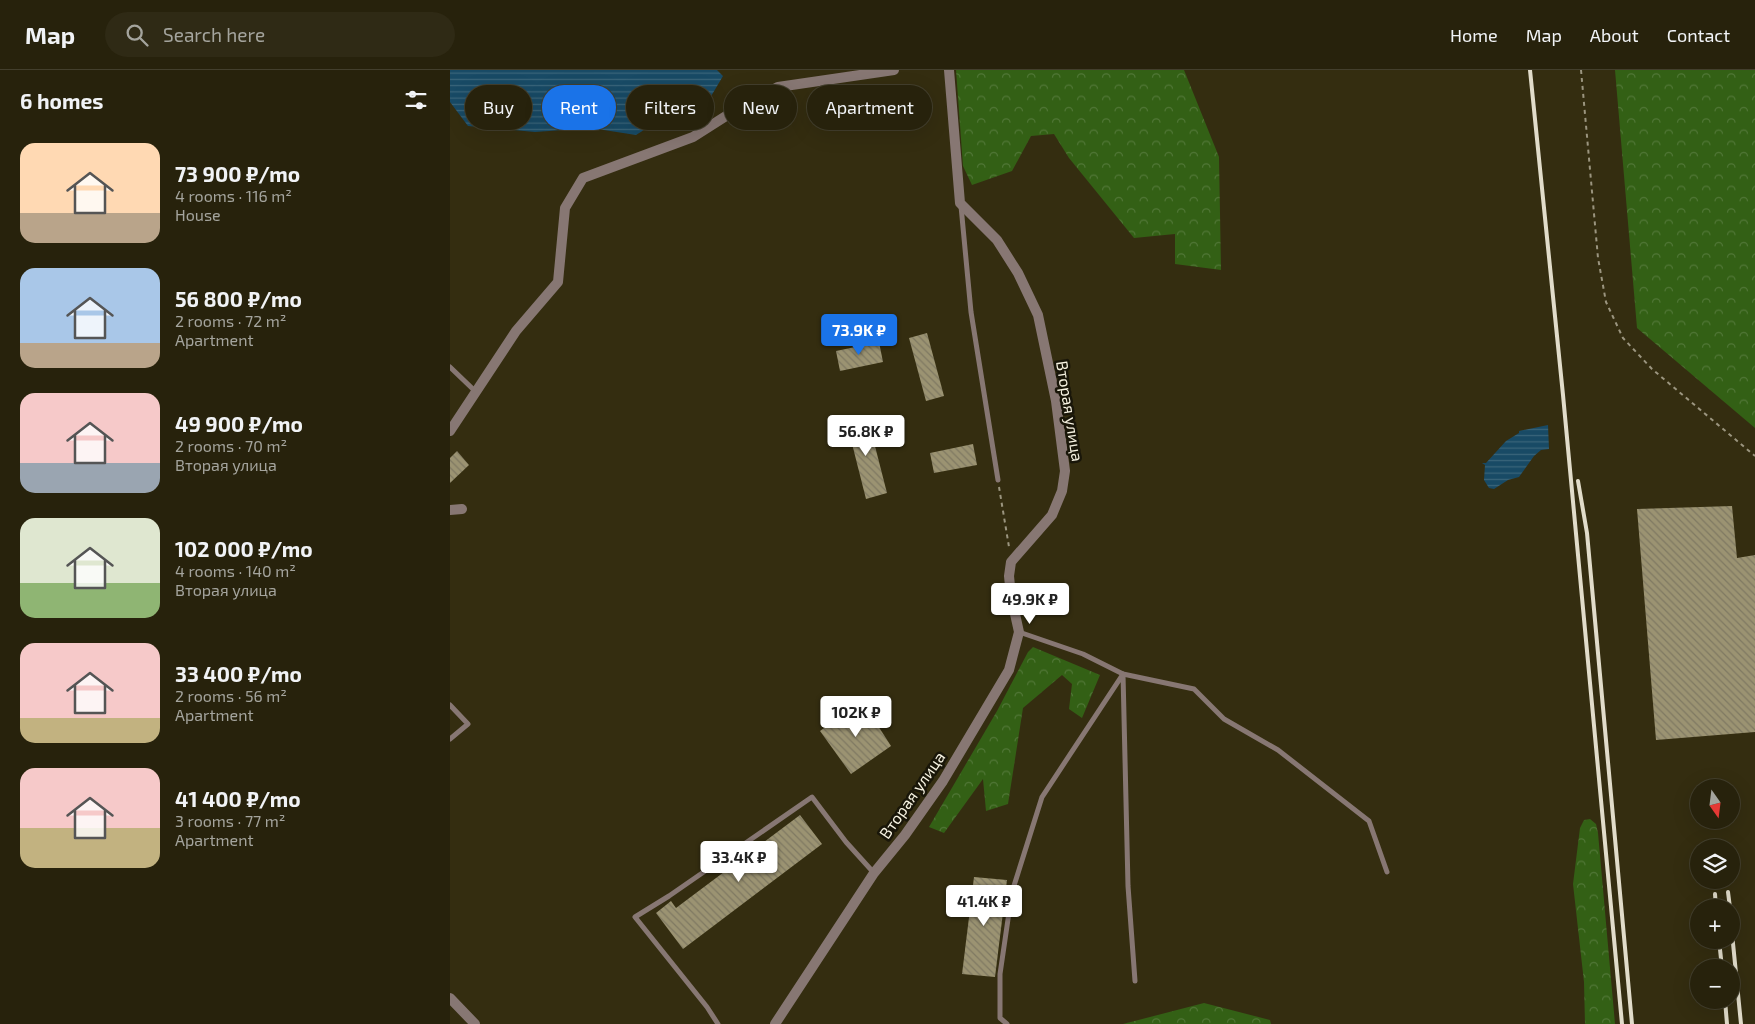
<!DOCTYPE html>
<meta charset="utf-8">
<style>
:root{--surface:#27220c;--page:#2f2a15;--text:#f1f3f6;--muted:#a4a49d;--line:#433f2d;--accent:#1a73e8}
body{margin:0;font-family:"Exo 2",sans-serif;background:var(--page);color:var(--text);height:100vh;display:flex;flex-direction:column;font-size:19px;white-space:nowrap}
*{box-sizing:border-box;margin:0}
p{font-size:16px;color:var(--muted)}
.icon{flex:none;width:28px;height:28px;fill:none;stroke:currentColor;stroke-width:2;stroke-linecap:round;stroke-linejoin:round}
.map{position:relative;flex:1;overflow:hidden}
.panel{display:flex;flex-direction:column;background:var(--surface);width:450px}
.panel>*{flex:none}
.hud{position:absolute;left:15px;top:15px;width:475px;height:45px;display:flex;gap:10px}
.needle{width:32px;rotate:166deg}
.buttons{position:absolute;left:1240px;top:709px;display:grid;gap:10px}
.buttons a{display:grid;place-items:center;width:50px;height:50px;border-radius:50%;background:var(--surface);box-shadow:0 5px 20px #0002,0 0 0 1px var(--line);font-size:25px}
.price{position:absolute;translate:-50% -42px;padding:0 11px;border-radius:5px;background:#fff;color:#222;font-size:16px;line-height:32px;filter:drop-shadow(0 1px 2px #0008)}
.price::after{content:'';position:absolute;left:50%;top:30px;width:15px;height:11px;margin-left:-8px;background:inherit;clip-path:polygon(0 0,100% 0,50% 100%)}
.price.current{background:var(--accent);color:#fff}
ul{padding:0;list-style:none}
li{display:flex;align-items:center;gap:15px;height:125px;padding:0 20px}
li span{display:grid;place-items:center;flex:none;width:140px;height:100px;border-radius:15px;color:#555}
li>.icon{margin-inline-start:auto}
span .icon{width:60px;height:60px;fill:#fffc;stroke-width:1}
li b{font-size:21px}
h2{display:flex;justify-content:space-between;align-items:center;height:60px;padding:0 20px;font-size:21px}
.tag{padding:0 18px;border-radius:22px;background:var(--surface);box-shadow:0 5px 20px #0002,0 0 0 1px var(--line);font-size:18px;line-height:45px}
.tag.current{background:var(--accent);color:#fff}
header{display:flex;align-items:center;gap:30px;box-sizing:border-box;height:70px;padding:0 25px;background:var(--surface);border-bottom:1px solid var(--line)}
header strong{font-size:24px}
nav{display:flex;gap:28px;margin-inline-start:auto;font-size:18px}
.search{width:350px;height:45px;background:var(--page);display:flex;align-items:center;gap:12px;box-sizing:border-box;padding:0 18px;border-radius:28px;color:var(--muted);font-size:19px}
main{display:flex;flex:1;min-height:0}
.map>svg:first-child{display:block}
</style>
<header>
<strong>Map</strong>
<div class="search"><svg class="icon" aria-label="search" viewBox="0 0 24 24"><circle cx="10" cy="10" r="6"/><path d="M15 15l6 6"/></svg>Search here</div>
<nav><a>Home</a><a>Map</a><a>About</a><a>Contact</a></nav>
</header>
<main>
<section class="panel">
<h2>6 homes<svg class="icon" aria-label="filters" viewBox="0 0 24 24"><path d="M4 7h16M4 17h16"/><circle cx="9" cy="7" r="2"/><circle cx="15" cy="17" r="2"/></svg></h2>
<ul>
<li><span style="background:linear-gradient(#ffd9b3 70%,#b9a48a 0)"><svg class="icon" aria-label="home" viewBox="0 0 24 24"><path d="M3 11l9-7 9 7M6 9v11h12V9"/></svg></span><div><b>73 900 ₽/mo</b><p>4 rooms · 116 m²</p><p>House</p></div></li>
<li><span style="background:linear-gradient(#a9c7e8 75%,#b9a48a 0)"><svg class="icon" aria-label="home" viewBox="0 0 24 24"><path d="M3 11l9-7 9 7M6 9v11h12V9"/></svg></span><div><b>56 800 ₽/mo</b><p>2 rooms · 72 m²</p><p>Apartment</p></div></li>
<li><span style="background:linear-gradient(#f6c9c9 70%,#9aa5b1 0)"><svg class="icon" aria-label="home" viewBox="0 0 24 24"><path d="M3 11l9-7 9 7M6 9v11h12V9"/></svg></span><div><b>49 900 ₽/mo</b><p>2 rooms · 70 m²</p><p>Вторая улица</p></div></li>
<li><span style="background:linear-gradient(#dfe7d0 65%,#8fb573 0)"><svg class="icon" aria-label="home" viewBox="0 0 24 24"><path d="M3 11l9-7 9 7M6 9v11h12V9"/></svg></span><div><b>102 000 ₽/mo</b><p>4 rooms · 140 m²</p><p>Вторая улица</p></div></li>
<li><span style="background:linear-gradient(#f6c9c9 75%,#c2b280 0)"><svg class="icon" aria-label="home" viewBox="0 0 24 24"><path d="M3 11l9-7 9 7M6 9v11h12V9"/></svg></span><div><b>33 400 ₽/mo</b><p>2 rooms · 56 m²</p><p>Apartment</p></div></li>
<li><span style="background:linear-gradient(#f6c9c9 60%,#c2b280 0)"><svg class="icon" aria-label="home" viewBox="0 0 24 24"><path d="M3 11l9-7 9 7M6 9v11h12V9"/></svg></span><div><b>41 400 ₽/mo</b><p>3 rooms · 77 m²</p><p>Apartment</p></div></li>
</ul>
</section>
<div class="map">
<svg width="1305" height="954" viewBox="0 0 1305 954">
<defs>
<pattern id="forest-crowns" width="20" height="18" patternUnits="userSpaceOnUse" patternTransform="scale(1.25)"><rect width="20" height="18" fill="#336015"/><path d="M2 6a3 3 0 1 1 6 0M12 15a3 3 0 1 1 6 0" fill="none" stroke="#517737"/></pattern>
<pattern id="water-rules" width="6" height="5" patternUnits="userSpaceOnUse" patternTransform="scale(1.25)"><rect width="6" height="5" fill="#184a65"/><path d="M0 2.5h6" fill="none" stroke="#3a657b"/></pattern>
<pattern id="building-back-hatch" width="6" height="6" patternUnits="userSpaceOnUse" patternTransform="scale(1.25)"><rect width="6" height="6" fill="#9b9372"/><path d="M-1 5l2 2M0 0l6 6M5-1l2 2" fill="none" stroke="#7f7962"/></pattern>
</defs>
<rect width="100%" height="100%" fill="#342d10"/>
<!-- forest -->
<g fill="url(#forest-crowns)">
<path d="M506 0H734L769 87 771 200 725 194V164L684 168 619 88 604 64 581 66 562 101 522 115 513 96Z"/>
<path d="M1165 0H1305V358L1187 258Z"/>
<path d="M583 577 650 605 632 648 619 639 622 614 612 605 573 638 558 734 536 741 533 709 494 763 479 757 547 641 578 582Z"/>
<path d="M1140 749 1146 754 1148 763 1165 954H1135L1134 912 1123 814 1130 758 1134 750Z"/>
<path d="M754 933 820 950 821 954H673Z"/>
</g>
<!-- water -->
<g fill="url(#water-rules)">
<path d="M0 0H267L273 6 260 28 216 46 186 65 141 58 85 62 18 56 0 32Z"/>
<path d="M1098 355 1099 379 1091 380 1084 386 1069 407 1058 410 1044 419 1039 418 1034 410 1035 395 1032 393H1036L1056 371 1069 363V361Z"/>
</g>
<!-- building -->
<g fill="url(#building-back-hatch)">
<path d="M477 263 494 326 476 331 459 268Z"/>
<path d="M429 272 433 292 390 301 386 281Z"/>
<path d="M417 345 437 423 416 429 396 350Z"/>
<path d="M523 374 527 395 484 403 480 383Z"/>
<path d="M7 381 19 395 0 413V388Z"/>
<path d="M1282 436 1287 488 1305 485V662L1206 670 1187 439Z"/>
<path d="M412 631 441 676 401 704 370 661Z"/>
<path d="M350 745 372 774 233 879 206 843 221 831 226 838Z"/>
<path d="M524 807 557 810 545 907 512 904Z"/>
</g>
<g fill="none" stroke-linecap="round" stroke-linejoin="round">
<!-- path -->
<g stroke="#9b957f" stroke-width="2" stroke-dasharray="4 4" stroke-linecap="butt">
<path d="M1131 0 1148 188 1156 232 1173 268 1202 299 1305 386"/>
<path d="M549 417 559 477"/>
</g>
<!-- service -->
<g stroke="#877773" stroke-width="5">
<path d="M511 136 521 242 548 410"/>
<path d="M0 297 26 322"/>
<path d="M569 562 633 584 673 604 744 619 774 649 828 680 919 751 937 802"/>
<path d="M0 635 18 654 0 669"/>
<path d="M268 954 257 937 185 847 219 826 362 727 396 772 424 803"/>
<path d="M557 954 550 948V904L562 822 592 727 673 604 678 816 685 911"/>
</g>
<!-- minor -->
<g stroke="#877773" stroke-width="10">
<path d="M0 361 66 261 108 212 115 138 133 108 243 67 287 39 328 17 444 0"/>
<path d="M0 440 12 439"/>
<path d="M0 928 25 954"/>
</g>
<!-- tertiary -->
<path stroke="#877773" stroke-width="10" d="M325 954 424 803 455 765 493 711 559 600 569 562 561 526 559 506 561 492 602 445 612 421 615 401 606 331 588 245 568 203 547 170 510 133 499 0"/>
<!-- rail -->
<g stroke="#e1dcca" stroke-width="4">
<path d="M1080 0 1113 325 1172 954"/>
<path d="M1128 411 1137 463 1182 954"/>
<path d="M1278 822 1280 838"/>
<path d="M1265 824 1266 838"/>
<path d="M1281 853 1291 954"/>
<path d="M1269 870 1272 898"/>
<path d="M1275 930 1277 954"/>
</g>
</g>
<g text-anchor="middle" stroke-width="5" stroke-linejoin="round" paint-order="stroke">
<!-- street labels -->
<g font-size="16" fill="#f7f3e2" stroke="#191609">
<text transform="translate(620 341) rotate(81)" y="6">Вторая улица</text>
<text transform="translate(462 725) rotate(-55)" y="6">Вторая улица</text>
</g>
</g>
</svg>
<div class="buttons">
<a><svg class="needle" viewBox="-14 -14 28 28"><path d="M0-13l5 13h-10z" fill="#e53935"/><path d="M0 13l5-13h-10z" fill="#a4a49d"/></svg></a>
<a><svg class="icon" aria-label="layers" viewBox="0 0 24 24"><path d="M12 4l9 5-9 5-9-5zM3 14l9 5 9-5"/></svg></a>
<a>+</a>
<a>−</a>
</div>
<b class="price current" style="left:409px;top:286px">73.9K ₽</b>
<b class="price" style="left:416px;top:387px">56.8K ₽</b>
<b class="price" style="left:580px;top:555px">49.9K ₽</b>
<b class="price" style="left:406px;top:668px">102K ₽</b>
<b class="price" style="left:289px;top:813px">33.4K ₽</b>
<b class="price" style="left:534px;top:857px">41.4K ₽</b>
<div class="hud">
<a class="tag">Buy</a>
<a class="tag current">Rent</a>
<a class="tag">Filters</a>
<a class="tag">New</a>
<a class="tag">Apartment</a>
</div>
</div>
</main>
